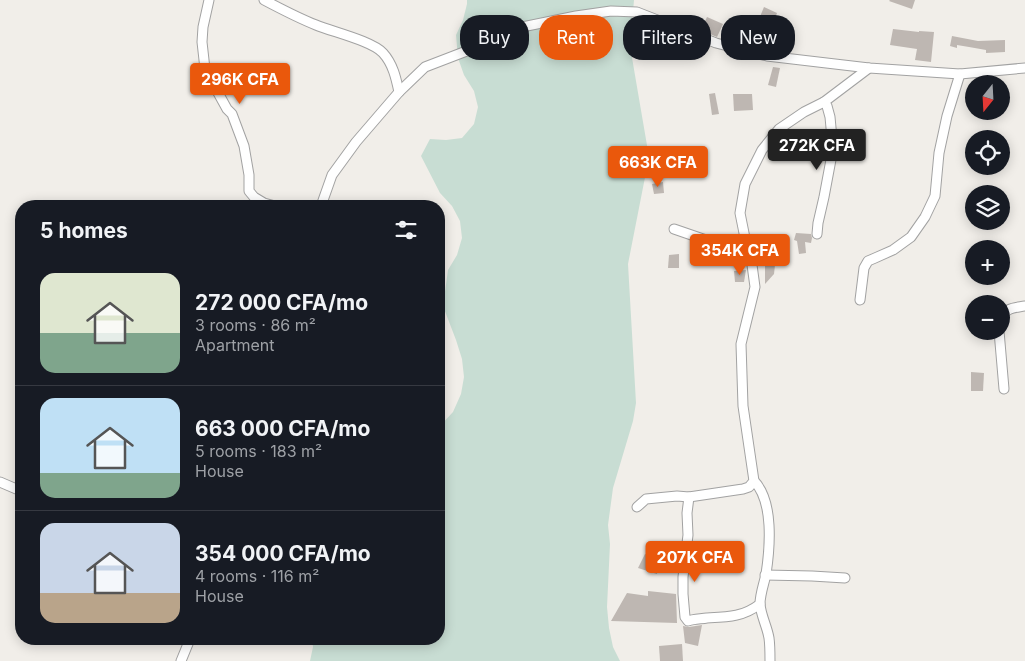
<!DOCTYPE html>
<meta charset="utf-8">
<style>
:root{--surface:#171b24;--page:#20242c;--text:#f1f3f6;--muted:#9ea1a6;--line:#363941;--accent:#ea580c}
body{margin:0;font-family:Inter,sans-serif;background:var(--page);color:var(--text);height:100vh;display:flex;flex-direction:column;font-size:19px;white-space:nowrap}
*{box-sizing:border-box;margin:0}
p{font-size:16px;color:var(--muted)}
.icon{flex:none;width:28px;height:28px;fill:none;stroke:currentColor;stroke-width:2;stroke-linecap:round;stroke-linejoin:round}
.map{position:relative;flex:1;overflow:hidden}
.drawer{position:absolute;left:15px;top:200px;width:430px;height:445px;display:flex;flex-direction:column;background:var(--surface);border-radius:20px;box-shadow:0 2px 12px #0003}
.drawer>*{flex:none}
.guide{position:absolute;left:460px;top:15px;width:475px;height:45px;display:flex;gap:10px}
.needle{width:32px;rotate:198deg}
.buttons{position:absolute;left:965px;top:75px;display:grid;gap:10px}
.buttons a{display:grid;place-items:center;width:45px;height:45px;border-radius:50%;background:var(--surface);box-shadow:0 2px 12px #0003;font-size:25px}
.price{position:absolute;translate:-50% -42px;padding:0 11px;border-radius:5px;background:var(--accent);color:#fff;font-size:16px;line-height:32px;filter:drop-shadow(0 1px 2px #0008)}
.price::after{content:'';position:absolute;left:50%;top:30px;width:15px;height:11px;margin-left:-8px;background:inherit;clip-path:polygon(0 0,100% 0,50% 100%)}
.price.selected{background:#222;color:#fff}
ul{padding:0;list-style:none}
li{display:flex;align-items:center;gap:15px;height:125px;padding:0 25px}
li+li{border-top:1px solid var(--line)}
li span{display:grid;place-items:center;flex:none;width:140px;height:100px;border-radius:15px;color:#555}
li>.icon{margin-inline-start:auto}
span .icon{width:60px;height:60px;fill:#fffc;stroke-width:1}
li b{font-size:21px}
h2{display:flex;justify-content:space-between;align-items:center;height:60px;padding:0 25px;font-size:21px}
.chip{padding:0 18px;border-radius:20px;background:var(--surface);box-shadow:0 2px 12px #0003;font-size:18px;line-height:45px}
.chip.selected{background:var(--accent);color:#fff}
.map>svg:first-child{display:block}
</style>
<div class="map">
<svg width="1025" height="661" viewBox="0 0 1025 661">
<rect width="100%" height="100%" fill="#f1eee9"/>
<!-- wetland -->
<path fill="#c8ddd3" d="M467 0H634L630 46 649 157 628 264 636 403 633 421 613 488 608 525 610 544 607 607 609 628 613 647 620 661H310L313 647 312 639H439V427L453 412 461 394 464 377 462 359 456 340 443 306 448 270 457 255 462 238 460 221 452 206 440 193 421 156 430 139 446 140 462 138 474 124 478 107 474 91 464 75 458 58 456 35 463 20 467 4Z"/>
<!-- building -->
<g fill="#beb7b2">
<path d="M890 0H915L912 9 889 1Z"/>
<path d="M764 7 777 13 773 24 759 19Z"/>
<path d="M707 17 723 24 717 37 701 30Z"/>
<path d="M893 29 919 32V31L934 32 931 62 915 60 917 49 890 45Z"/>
<path d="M952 36 978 41 1005 40V52L986 53V50L969 47 957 45V48L950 46Z"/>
<path d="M773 67 780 68 776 87 768 85Z"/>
<path d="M715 93 719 114 712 115 709 94Z"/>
<path d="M733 94H752L753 110 734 111Z"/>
<path d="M663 182 664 193 654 194 652 184Z"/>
<path d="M796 233 811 234 812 238 811 243 805 242 806 253 799 254 797 241 794 240Z"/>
<path d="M679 254V268H668L669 255Z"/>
<path d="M765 264 775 265 774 274 765 284Z"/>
<path d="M746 270 744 282H735L734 271Z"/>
<path d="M971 372 984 373 983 391H971Z"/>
<path d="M645 554 659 559 657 574 638 568Z"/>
<path d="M648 591 676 594 677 623 611 621 627 593 648 596Z"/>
<path d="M702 625 698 646 685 643 683 626 689 627Z"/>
<path d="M682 644 683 661H660L659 646Z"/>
</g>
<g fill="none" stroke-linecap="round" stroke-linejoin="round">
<!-- street casing -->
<g stroke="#a2a2a2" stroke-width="11">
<g id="street">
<path d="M209 0 203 27 202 42 205 69 227 109 232 114 244 146 249 175V191L254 197 264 203 275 206"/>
<path d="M264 0C281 9 298 18 316 25 333 32 372 41 383 53 393 64 396 78 399 92"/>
<path d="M321 206 332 175 356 142 399 92 425 67 477 47 498 32 576 16 611 11 637 12 716 43 767 56 869 68 960 74 1025 68"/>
<path d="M674 229 706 240 716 245 726 247 747 248"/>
<path d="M817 234 818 223 824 197 833 149 830 117 827 106 824 102"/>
<path d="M860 300 864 268 868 261 875 258 893 250 911 237 925 217 935 196 939 153 947 116 960 74"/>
<path d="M1001 319C1007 307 1013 308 1025 306"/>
<path d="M999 331 1004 389"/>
<path d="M754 481C774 501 770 548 766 574 764 584 760 594 760 604 761 616 767 626 769 638 770 645 770 653 770 661"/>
<path d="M0 482 21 491"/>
<path d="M689 497 687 513 688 535 683 577V594L685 617 688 621C693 619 701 619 707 618 728 617 743 617 760 604"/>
<path d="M637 507 646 499 677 496 689 497 743 489 749 487 754 481 743 406 741 344 755 287 752 265 745 238 740 213 745 184 762 150 779 129 804 112 824 102 869 68"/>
<path d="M765 575 812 576 845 578"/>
<path d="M181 661 190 639"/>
</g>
</g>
<!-- street -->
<use href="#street" stroke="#fff" stroke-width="9"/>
</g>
</svg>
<div class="buttons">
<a><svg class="needle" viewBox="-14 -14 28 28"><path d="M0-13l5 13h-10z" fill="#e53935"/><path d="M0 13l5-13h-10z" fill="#9ea1a6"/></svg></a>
<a><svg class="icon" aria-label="locate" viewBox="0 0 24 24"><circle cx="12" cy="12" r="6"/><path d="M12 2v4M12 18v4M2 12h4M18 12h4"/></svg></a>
<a><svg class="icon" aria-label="layers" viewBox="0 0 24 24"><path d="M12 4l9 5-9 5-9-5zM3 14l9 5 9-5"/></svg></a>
<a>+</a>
<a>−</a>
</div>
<b class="price" style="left:240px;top:105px">296K CFA</b>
<b class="price selected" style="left:817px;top:171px">272K CFA</b>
<b class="price" style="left:658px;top:188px">663K CFA</b>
<b class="price" style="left:740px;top:276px">354K CFA</b>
<b class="price" style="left:695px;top:583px">207K CFA</b>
<div class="guide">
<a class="chip">Buy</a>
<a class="chip selected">Rent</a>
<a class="chip">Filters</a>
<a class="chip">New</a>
</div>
<section class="drawer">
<h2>5 homes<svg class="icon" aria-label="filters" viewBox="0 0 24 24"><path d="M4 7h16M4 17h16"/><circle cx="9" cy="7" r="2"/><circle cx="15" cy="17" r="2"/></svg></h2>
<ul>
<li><span style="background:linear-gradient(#dfe7d0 60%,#7fa58c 0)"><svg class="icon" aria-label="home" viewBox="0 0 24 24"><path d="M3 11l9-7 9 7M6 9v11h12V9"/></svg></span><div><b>272 000 CFA/mo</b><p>3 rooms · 86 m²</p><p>Apartment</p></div></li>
<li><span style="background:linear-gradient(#bfe0f5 75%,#7fa58c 0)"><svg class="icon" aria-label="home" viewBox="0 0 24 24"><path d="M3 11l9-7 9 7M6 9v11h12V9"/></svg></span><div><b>663 000 CFA/mo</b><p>5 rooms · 183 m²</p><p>House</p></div></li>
<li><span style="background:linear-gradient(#c9d6e8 70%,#b9a48a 0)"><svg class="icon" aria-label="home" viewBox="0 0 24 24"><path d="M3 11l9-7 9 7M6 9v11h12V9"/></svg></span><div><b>354 000 CFA/mo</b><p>4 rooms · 116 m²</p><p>House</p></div></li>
</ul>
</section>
</div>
